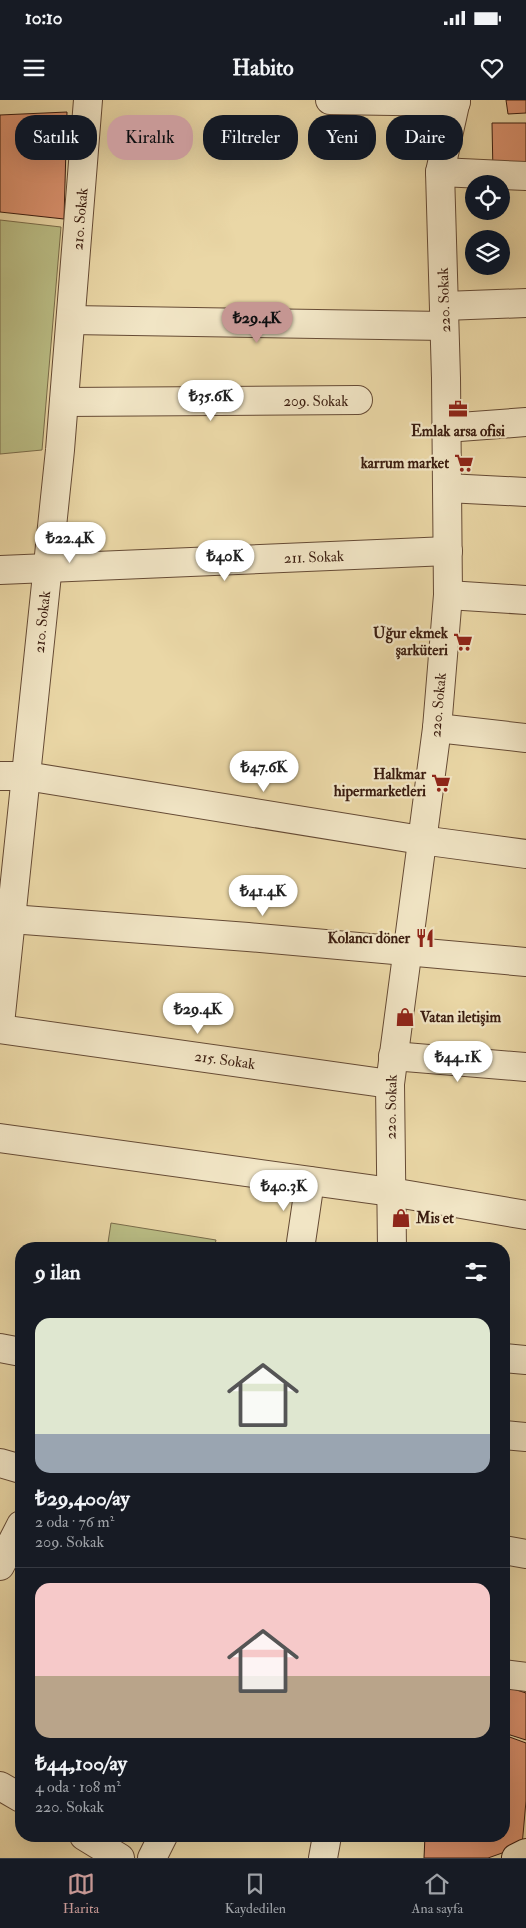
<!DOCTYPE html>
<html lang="tr">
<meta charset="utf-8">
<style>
:root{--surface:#171b24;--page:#20242c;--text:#f1f3f6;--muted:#9ea1a6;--line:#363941;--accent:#c59692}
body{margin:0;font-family:"IM FELL Double Pica",serif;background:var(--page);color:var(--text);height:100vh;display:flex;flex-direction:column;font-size:19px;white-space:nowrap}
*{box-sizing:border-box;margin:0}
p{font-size:16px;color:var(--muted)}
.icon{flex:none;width:28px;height:28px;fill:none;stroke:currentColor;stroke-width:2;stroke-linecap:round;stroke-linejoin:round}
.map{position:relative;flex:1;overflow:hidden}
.drawer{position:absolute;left:15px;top:1142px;width:495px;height:600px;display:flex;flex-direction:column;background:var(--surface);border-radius:20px;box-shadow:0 5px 20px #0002}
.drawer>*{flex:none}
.top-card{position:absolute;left:15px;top:15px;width:496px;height:45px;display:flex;gap:10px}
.controls{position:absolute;left:465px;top:75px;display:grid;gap:10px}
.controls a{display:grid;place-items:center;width:45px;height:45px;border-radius:50%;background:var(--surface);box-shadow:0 5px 20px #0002;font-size:25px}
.price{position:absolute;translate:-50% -42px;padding:0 11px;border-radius:18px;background:#fff;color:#222;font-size:16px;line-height:32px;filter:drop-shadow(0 1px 2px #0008)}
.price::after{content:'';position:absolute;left:50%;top:30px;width:15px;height:11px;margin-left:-8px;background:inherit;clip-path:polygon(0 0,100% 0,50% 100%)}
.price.on{background:var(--accent);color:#111}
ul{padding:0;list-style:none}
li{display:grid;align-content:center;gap:10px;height:265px;padding:0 20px}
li+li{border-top:1px solid var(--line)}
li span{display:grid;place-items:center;height:155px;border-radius:15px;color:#555}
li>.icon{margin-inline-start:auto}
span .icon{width:90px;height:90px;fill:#fffc;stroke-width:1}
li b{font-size:21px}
h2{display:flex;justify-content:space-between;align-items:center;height:60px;padding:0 20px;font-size:21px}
.tag{padding:0 18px;border-radius:20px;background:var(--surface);box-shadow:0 5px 20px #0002;font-size:18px;line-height:45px}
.tag.on{background:var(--accent);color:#111}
.status{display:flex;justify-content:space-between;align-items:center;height:35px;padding:0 25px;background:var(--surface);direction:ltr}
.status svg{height:14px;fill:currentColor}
header{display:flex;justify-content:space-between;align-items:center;height:65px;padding:0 20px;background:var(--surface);font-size:22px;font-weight:700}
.tabs{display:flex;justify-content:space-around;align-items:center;height:70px;border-top:1px solid var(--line);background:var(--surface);font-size:14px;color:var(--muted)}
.tabs a{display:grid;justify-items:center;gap:2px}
.tabs .on{color:var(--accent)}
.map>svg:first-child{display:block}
</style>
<div class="status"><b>10:10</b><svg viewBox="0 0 49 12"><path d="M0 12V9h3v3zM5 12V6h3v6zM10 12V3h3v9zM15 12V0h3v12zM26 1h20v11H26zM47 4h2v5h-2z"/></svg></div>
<header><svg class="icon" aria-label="menu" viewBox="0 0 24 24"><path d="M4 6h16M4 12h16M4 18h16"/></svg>Habito<svg class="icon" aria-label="heart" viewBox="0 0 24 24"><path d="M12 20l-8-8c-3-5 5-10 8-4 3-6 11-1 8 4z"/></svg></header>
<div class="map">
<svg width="526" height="1758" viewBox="0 0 526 1758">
<rect width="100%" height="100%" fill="#ead7a6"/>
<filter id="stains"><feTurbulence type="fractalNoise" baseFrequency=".004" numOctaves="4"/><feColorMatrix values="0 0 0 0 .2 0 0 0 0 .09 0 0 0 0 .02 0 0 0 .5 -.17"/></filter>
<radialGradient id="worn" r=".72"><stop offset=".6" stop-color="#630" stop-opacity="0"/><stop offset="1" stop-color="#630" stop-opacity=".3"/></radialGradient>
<!-- green -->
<g fill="#babd85" stroke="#7a6c4a">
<path d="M0 120 61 127 42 350 0 354Z"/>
<path d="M111 1123 216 1140 214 1149H107Z"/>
</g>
<!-- building -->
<g fill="#db926f" stroke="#3a1c0f">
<path d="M506 0H526V13L508 14Z"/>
<path d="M67 12 64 119 0 112V15Z"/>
<path d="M492 23H526V72L493 74Z"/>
<path d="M504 1586 526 1593V1640L504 1633Z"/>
<path d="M504 1635 526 1643V1701L522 1746 488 1758H424L425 1736H504Z"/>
</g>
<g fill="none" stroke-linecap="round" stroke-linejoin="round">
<!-- street casing -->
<g stroke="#664b35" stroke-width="30">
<g id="street">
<path d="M330 0 456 2"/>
<path d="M440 72 526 76"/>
<path d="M444 206 526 203"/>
<path d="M71 220 444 226"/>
<path d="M64 302 358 300"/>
<path d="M446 328 526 322"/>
<path d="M447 388 526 392"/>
<path d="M0 470 448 451"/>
<path d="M448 495 526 500"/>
<path d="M437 628 526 638"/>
<path d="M0 676H26L421 740 526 754"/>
<path d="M0 820 11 819 248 837 526 862"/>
<path d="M0 924 60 350 88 0"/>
<path d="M0 929 390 984"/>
<path d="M393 956 526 967"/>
<path d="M0 1038 391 1092 526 1115"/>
<path d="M300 1149 310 1081"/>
<path d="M392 1149 390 984 437 628 448 495 446 278 440 72 456 0"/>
<path d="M0 1248 21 1252"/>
<path d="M504 1258 526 1260"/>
<path d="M504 1335 526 1337"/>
<path d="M0 1363 21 1369"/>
<path d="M504 1450 526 1454"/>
<path d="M0 1466 21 1425"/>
<path d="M504 1574 526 1577"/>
<path d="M0 1686 21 1698"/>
<path d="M84 1736 120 1758"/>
<path d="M152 1758 163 1736"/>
<path d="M323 1758 327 1736"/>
</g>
</g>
<!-- secondary casing -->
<g stroke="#3a1c0f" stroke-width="30">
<path id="secondary" d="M516 1758 526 1753"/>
</g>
<!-- street -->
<use href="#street" stroke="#f1e5c5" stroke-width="28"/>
<!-- secondary -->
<use href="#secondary" stroke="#f1e5c5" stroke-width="28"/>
</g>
<!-- icons -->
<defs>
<g id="office-bare" transform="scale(1.5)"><path d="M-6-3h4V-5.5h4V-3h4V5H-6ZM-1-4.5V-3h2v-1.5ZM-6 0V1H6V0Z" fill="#8f2418" stroke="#f1e5c5" stroke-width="2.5" paint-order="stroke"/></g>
<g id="supermarket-bare" transform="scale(1.5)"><path d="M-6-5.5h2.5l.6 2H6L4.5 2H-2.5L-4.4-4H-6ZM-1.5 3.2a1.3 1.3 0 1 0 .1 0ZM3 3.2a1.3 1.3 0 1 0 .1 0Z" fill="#8f2418" stroke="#f1e5c5" stroke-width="2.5" paint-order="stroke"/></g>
<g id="restaurant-bare" transform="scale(1.5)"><path d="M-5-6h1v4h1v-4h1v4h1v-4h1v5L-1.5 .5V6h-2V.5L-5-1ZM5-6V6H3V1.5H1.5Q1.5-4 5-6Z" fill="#8f2418" stroke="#f1e5c5" stroke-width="2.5" paint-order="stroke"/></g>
<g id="shop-bare" transform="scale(1.5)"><path d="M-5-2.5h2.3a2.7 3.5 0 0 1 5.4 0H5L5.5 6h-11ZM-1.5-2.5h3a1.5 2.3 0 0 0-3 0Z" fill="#8f2418" stroke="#f1e5c5" stroke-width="2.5" paint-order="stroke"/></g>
</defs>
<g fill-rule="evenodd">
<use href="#office-bare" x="458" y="309"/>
<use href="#supermarket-bare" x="464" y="363"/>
<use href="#supermarket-bare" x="463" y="542"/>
<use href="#supermarket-bare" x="441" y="683"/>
<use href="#restaurant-bare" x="425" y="838"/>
<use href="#shop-bare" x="405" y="917"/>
<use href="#shop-bare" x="401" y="1118"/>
</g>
<g text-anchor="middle" stroke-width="4.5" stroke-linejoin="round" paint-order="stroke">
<!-- street labels -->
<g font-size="15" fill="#3a1c0f" stroke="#f1e5c5">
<text transform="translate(80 119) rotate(-85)" y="5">210. Sokak</text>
<text transform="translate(444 200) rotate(-92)" y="5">220. Sokak</text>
<text x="316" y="306">209. Sokak</text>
<text transform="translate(314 457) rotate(-2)" y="5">211. Sokak</text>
<text transform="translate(42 522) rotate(-84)" y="5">210. Sokak</text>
<text transform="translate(438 605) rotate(-85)" y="5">220. Sokak</text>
<text transform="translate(225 960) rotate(8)" y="5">215. Sokak</text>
<text transform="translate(391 1007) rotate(-89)" y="5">220. Sokak</text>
</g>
<!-- poi labels -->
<g font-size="15" font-weight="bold" fill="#3a1c0f" stroke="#f1e5c5" text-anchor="end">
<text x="458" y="336" text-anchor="middle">Emlak arsa ofisi</text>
<text x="449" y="368">karrum market</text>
<text x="448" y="538">Uğur ekmek<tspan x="448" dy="17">şarküteri</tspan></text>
<text x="426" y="679">Halkmar<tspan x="426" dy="17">hipermarketleri</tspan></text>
<text x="410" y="843">Kolancı döner</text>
<text x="420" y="922" text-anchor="start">Vatan iletişim</text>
<text x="416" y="1123" text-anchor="start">Mis et</text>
</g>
</g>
<rect width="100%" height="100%" filter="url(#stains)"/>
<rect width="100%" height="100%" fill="url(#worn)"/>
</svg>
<div class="controls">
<a><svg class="icon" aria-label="locate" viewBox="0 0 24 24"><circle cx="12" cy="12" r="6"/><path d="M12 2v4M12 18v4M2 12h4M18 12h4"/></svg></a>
<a><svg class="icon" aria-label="layers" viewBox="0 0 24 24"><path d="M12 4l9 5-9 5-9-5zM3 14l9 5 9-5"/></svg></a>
</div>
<b class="price on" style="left:257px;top:244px">₺29.4K</b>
<b class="price" style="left:211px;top:322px">₺35.6K</b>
<b class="price" style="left:70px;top:464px">₺22.4K</b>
<b class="price" style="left:225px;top:482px">₺40K</b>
<b class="price" style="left:264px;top:693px">₺47.6K</b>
<b class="price" style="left:263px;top:817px">₺41.4K</b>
<b class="price" style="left:198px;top:935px">₺29.4K</b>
<b class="price" style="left:458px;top:983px">₺44.1K</b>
<b class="price" style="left:284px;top:1112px">₺40.3K</b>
<div class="top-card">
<a class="tag">Satılık</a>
<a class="tag on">Kiralık</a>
<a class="tag">Filtreler</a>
<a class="tag">Yeni</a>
<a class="tag">Daire</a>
</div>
<section class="drawer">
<h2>9 ilan<svg class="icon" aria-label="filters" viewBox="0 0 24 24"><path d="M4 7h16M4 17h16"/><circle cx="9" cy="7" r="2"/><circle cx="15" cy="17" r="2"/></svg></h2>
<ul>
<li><span style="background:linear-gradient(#dfe7d0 75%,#9aa5b1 0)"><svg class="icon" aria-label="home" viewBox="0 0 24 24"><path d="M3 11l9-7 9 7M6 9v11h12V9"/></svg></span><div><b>₺29,400/ay</b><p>2 oda · 76 m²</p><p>209. Sokak</p></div></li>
<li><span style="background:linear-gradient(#f6c9c9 60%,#b9a48a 0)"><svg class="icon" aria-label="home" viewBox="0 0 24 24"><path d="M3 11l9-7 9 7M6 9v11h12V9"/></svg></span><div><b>₺44,100/ay</b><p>4 oda · 108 m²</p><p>220. Sokak</p></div></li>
</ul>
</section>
</div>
<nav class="tabs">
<a class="on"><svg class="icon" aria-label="map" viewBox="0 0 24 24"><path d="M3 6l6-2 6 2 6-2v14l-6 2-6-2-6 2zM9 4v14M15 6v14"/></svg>Harita</a>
<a><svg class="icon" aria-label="saved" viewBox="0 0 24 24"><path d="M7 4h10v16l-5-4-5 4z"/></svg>Kaydedilen</a>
<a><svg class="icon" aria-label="home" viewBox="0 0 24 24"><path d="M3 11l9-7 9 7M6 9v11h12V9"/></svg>Ana sayfa</a>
</nav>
